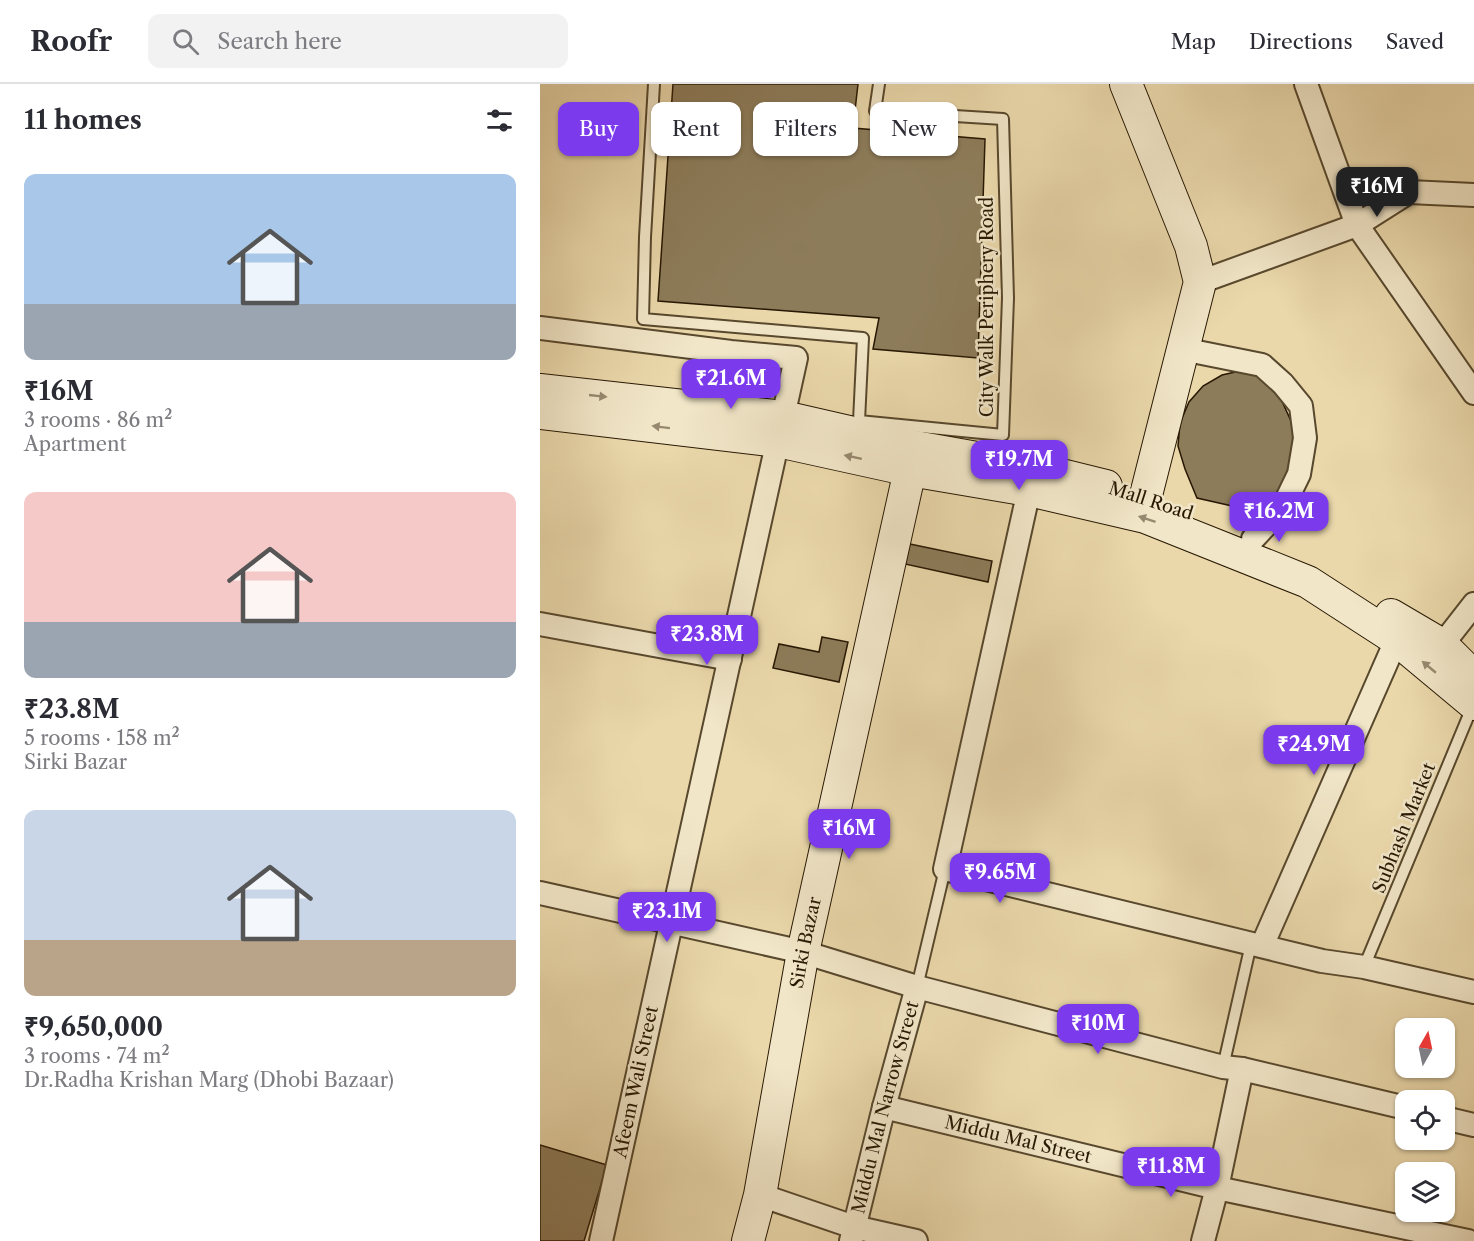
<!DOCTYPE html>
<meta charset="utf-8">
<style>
:root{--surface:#fff;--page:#f2f2f3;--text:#2b2b33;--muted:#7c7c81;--line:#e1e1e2;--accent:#7c3aed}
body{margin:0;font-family:"Libre Caslon Text",serif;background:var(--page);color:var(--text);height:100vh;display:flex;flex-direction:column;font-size:22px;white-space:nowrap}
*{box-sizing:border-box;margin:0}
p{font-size:20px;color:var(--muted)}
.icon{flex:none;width:33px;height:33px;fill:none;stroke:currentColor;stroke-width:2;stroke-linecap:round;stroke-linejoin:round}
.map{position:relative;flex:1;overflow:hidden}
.side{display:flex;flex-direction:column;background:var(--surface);width:540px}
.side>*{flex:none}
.hud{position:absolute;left:18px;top:18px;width:570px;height:54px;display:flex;gap:12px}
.needle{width:39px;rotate:9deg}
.controls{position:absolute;left:855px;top:934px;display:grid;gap:12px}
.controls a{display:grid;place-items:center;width:60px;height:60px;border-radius:12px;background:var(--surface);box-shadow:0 2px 4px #0004;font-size:30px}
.price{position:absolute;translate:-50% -51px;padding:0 14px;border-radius:12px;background:var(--accent);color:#fff;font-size:20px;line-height:39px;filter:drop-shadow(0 2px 3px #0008)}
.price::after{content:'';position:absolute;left:50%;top:36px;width:18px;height:14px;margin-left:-9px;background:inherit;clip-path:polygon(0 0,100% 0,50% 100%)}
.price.active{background:#222;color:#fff}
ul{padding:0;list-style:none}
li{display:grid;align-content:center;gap:12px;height:318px;padding:0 24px}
li span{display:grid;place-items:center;height:186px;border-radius:12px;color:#555}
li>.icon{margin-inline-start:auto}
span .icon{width:108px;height:108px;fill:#fffc;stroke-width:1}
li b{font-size:26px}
h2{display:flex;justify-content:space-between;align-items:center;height:72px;padding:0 24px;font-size:26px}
.chip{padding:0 21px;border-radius:12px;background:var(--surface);box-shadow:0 2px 4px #0004;font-size:21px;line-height:54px}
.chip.active{background:var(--accent);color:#fff}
header{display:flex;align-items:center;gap:36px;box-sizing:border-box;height:84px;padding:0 30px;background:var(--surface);border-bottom:2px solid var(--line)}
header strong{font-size:28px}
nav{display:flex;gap:33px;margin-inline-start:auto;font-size:21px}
.search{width:420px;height:54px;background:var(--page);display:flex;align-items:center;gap:15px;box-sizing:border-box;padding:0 21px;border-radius:12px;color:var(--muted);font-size:22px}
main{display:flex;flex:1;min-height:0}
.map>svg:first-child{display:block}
</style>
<header>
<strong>Roofr</strong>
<div class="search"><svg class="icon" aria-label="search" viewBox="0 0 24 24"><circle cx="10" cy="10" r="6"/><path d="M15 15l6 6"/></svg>Search here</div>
<nav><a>Map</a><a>Directions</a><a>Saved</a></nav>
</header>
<main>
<section class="side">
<h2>11 homes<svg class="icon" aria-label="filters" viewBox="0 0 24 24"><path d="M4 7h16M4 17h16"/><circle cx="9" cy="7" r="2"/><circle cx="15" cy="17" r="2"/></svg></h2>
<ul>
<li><span style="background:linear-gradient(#a9c7e8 70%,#9aa5b1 0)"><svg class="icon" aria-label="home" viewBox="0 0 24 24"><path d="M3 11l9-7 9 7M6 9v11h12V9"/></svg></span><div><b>₹16M</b><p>3 rooms · 86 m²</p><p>Apartment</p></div></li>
<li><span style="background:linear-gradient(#f6c9c9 70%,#9aa5b1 0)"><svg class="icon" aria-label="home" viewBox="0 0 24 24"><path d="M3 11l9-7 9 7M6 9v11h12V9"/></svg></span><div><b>₹23.8M</b><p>5 rooms · 158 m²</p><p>Sirki Bazar</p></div></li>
<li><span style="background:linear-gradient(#c9d6e8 70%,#b9a48a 0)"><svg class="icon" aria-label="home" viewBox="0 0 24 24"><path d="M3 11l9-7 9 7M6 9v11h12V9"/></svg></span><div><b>₹9,650,000</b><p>3 rooms · 74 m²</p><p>Dr.Radha Krishan Marg (Dhobi Bazaar)</p></div></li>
</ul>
</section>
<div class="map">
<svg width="934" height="1157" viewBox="0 0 934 1157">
<rect width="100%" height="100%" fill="#ead8ab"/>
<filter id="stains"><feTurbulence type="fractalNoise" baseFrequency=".00333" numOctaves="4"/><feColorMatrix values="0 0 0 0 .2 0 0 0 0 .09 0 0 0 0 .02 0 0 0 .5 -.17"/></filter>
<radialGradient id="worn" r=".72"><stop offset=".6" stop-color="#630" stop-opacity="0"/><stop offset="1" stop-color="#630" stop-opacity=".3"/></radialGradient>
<!-- building -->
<g fill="#8d7c5a" stroke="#281803" stroke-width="1.5">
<path d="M133 0H318L313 44 445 55 438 274 333 265 339 234 118 217Z"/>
<path d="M704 286 722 292 735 302 751 337 755 355 748 390 736 417 723 422 701 424 657 414 645 385 638 362 640 339 649 318 663 302 682 291Z"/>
<path d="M370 460 452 477 448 498 365 480Z"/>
<path d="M282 553 308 558 299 598 233 584 239 560 279 568Z"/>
<path d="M0 1061 67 1081 44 1157H0Z"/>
</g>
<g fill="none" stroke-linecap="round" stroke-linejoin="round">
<!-- lane casing -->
<g stroke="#58482d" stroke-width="14">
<g id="lane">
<path d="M114 0 105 153 103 235 323 254 319 337 463 351 468 214 463 35 335 27 339 0"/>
<path d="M824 883 933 621"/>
<path d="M377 903 405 785"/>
<path d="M683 983 711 860"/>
</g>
</g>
<!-- street casing -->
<g stroke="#58482d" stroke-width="26">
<g id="street">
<path d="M766 0 817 141 869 108 934 111"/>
<path d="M660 198 817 141 934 309"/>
<path d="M0 244 191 268 256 274 61 1157"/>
<path d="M642 265 722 281 743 300 761 322 765 354 759 390 743 423 713 455"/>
<path d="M489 406 405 785 782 877 824 883 934 908"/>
<path d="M0 540 190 575"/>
<path d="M902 561 934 520"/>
<path d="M0 809 263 868 377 903 683 983 702 985 866 1024"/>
<path d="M722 862 862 543"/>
<path id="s1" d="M344 1023 677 1104 928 1157"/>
<path d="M904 1034 934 1041"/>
<path d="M220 1111 314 1143 376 1157"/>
<path id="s2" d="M311 1157 344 1023 377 903"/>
<path d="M663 1157 677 1104 702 985"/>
</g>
</g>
<!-- secondary casing -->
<g stroke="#281803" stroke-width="34">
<g id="secondary">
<path d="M586 0 651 162 660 198 606 411"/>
<path d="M0 306 244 333 375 363 493 384 566 402"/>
<path d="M0 329 238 357 370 386 489 406 605 433 768 498 856 555 934 620"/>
<path d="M851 531 902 561 934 593"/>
<path id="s3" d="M208 1157 220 1111 263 868 370 386"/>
</g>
</g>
<!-- lane -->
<use href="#lane" stroke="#f1e6c8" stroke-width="10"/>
<!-- street -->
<use href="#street" stroke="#f1e6c8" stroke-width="22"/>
<!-- secondary -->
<use href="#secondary" stroke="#f1e6c8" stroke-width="32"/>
</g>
<!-- one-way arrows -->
<defs><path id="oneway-solid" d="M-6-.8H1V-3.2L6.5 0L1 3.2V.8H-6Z" transform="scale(1.5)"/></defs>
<g fill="#97896f">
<use href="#oneway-solid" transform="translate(58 312) rotate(6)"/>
<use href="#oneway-solid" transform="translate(121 343) rotate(-173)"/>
<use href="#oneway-solid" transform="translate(313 373) rotate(-168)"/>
<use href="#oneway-solid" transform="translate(607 435) rotate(-162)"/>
<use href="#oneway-solid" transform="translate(889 583) rotate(-140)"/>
</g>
<g text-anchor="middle" stroke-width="5" stroke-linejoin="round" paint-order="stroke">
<!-- street labels -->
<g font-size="18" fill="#281803" stroke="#f1e6c8">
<text transform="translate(447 223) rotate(-90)" y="6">City Walk Periphery Road</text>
<text transform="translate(611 417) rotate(18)" y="6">Mall Road</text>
<text transform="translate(864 744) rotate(-68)" y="6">Subhash Market</text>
<text dy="6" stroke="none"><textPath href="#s3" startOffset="304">Sirki Bazar</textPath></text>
<text transform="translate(96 998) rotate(-78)" y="6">Afeem Wali Street</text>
<text dy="6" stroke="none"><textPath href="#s2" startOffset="138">Middu Mal Narrow Street</textPath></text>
<text dy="6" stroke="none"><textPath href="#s1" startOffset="138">Middu Mal Street</textPath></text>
</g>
</g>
<rect width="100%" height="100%" filter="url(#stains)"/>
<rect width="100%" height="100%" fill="url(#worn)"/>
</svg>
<div class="controls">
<a><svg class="needle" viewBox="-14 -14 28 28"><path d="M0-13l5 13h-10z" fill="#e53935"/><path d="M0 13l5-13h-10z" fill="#7c7c81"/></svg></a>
<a><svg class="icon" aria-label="locate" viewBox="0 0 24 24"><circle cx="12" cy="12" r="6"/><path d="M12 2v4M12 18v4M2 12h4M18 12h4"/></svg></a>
<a><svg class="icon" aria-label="layers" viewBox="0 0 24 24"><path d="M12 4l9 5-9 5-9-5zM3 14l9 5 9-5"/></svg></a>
</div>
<b class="price active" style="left:837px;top:134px">₹16M</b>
<b class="price" style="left:191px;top:326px">₹21.6M</b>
<b class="price" style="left:479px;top:407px">₹19.7M</b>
<b class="price" style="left:739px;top:459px">₹16.2M</b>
<b class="price" style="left:167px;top:582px">₹23.8M</b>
<b class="price" style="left:774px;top:692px">₹24.9M</b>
<b class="price" style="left:309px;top:776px">₹16M</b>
<b class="price" style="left:460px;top:820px">₹9.65M</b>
<b class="price" style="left:127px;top:859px">₹23.1M</b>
<b class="price" style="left:558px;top:971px">₹10M</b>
<b class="price" style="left:631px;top:1114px">₹11.8M</b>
<div class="hud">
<a class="chip active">Buy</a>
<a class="chip">Rent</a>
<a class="chip">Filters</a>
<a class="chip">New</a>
</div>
</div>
</main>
